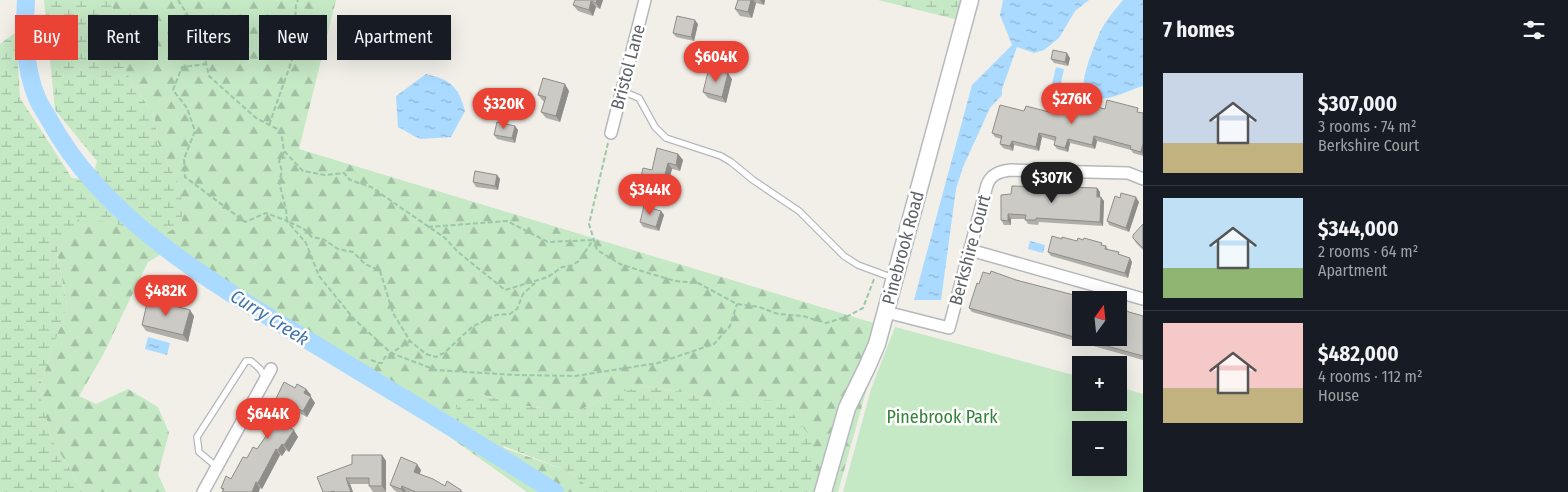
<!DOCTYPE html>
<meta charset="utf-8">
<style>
:root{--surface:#171b24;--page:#242831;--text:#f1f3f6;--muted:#9ea1a6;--line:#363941;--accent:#ea4335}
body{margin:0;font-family:"Fira Sans Condensed",sans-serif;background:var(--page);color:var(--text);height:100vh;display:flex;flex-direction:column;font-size:19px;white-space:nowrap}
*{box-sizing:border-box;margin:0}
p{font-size:16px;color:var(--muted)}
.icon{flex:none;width:28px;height:28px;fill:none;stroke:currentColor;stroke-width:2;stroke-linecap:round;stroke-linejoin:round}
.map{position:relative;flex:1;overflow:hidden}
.panel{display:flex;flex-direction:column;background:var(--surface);width:425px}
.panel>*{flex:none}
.banner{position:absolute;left:15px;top:15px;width:475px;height:45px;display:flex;gap:10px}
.needle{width:32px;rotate:15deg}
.buttons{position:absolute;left:1072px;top:291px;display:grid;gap:10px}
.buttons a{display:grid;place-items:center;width:55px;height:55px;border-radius:0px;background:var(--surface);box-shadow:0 5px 20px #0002;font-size:25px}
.price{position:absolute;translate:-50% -42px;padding:0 11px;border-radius:18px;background:var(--accent);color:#fff;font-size:16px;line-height:32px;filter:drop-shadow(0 1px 2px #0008)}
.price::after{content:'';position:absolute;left:50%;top:30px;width:15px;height:11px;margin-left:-8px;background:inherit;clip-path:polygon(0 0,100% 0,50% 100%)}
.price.selected{background:#222;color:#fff}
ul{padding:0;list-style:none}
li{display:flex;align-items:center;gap:15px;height:125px;padding:0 20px}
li+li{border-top:1px solid var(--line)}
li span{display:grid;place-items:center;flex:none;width:140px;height:100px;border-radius:0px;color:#555}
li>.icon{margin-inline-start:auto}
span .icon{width:60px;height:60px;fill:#fffc;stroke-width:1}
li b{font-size:21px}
h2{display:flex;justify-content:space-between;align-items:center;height:60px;padding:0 20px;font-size:21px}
.pill{padding:0 18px;border-radius:0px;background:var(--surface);box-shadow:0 5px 20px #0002;font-size:18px;line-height:45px}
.pill.selected{background:var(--accent);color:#fff}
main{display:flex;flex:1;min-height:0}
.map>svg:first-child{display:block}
</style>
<main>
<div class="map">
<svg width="1143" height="492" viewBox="0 0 1143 492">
<defs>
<pattern id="forest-firs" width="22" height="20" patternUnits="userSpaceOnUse" patternTransform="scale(1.25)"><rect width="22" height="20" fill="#c5e8c5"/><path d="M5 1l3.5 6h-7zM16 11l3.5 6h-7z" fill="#a3c0a4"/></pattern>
<pattern id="wetland-marsh" width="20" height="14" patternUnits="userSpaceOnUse" patternTransform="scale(1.25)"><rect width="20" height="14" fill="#c5e8c5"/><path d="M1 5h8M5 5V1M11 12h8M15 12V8" fill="none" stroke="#a3c0a4"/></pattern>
<pattern id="water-ripples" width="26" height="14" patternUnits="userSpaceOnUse" patternTransform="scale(1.25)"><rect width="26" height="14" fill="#aadaff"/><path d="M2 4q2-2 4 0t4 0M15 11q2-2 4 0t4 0" fill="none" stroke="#8eb4d2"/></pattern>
</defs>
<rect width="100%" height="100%" fill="#f1efe8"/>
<!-- forest -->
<g fill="url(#forest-firs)">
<path d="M113 0H336L299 149 877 324 818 492H808L817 473 753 400 724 403 682 392 645 386 612 394 576 412 525 406 480 394 504 448 568 471 595 492H527L398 400 160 255 148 262 103 355 79 396 96 404 128 389 158 407 169 433 158 474 166 492H84L52 440 39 389 67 305 57 252 79 217 110 222 158 237 181 189 158 143 154 115 134 86 110 43Z"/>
<path d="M887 327 890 328 867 388 838 492H828L848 419Z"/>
</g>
<!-- wetland -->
<g fill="url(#wetland-marsh)">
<path d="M44 0H113L110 43 134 86 154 115 158 143 181 189 182 224 158 238 110 222 79 218 57 252 67 305 39 389 52 440 84 492H0V44L16 32 20 98 72 178 92 180 97 161 55 110Z"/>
<path d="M878 0H965L959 20Z"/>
<path d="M645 386 682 392 724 403 753 400 783 401 812 439 817 474 808 492H595L568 471 460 429 456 405 479 394 525 406 576 412 612 394Z"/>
</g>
<!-- park -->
<path fill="#c5e8c5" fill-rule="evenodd" d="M895 327 1081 377V402H1119V387L1143 394V492H843L871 389ZM1081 430H1119V468H1081Z"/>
<!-- water -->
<g fill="url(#water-ripples)">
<path d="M1003 0H1089L1075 11 1059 38 1044 50 1034 53 1017 47 1002 89V95L990 108 963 167 956 189 941 300H914L972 85 1012 45 1000 15Z"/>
<path d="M1123 0H1143V86C1128 90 1114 100 1098 98 1092 98 1086 94 1084 87 1082 75 1095 44 1100 32 1106 20 1115 10 1123 0Z"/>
<path d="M1056 67 1064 69 1060 87 1052 84Z"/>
<path d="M426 74C451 80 458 86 465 111L451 137 420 139 398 127 396 96Z"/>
<path d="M1030 241 1045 245 1043 253 1028 249Z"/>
<path d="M148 337 170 343 167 355 145 349Z"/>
</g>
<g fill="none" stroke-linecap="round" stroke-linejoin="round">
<!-- river -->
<path stroke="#aadaff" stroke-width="18" d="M26 0C24 33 24 67 37 98 40 106 46 113 50 121 109 229 232 294 334 356 408 401 482 445 555 492"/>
<!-- lane casing -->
<g stroke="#b5b8bc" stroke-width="8">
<g id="lane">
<path d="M622 91 639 98 655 127 666 138 721 156 731 162 753 180 799 211 844 256 858 265 893 278"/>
<path d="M217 467 199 452 197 437 246 361H251L260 369 266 379"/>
</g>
</g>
<!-- street casing -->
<g stroke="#b5b8bc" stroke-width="14">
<g id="street">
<path d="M611 133 645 0"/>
<path d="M970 250 1143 299"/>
<path d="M886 312 949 328 987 185C991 174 1000 171 1011 170L1128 173 1143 179"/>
<path d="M203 492 271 369"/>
</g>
</g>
<!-- secondary casing -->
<g stroke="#b6babf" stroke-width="19">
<path id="secondary" d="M823 492 847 408 867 367 877 344 970 0"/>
</g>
<!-- path -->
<g stroke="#9cc7a9" stroke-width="2" stroke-dasharray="5 2.5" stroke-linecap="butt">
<path d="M178 0 199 33 209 76 256 118 281 131 284 151 303 171 325 175 344 173 350 180 371 187 445 238 458 252 505 290 548 277 562 267 571 266 579 261 593 240"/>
<path d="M207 64 182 67 173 90 187 108 195 131 184 159 185 177 245 222 266 213 287 221 306 243 319 276 354 319 391 353 436 370 515 375 575 376 658 363 714 344 730 326 737 304"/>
<path d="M269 125 293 57 296 5 298 0"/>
<path d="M608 143 589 224 597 250 620 264 648 273 675 281 698 283 737 304 759 307 778 314 803 316 826 323 846 317 863 308 874 279"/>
<path d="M284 152 279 161 282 171 279 182 286 209 287 221 304 229 312 237 323 239 338 249 353 252 365 264 380 271 393 313 410 341 426 354 436 357 444 353 472 327 496 315 510 314 517 309 523 294 535 283"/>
<path d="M428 227 507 221 548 242 593 240"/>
<path d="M371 360 379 363H382L385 357 410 341"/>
</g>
<!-- lane -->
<use href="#lane" stroke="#fff" stroke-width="5.5"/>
<!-- street -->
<use href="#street" stroke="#fff" stroke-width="11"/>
<!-- secondary -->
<use href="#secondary" stroke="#fff" stroke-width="16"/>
</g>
<!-- wall -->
<g fill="#afaea9">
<path d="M575 0H603L600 9 596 7 593 16 578 11 573 5Z"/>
<path d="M738 0H765L764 5 756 3 752 18 740 16 735 9Z"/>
<path d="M698 24 694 41 676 37 673 33Z"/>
<path d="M1070 58 1068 66 1054 63 1051 59Z"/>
<path d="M732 79 726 103 708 98 703 92Z"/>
<path d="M569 91 560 122 546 118 541 112 544 101H543L538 95Z"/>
<path d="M1105 109 1143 113V156L1133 153 1131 150 1097 141 1095 149 1070 143 1068 152 1057 149 1054 145 1055 141 1042 137 1039 151 1014 145 1013 151 1003 148 1000 144 1001 139 995 137 992 133 1024 111 1078 114Z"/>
<path d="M515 126 518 130 515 143 497 139 494 135Z"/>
<path d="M678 154 683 160 680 171 672 169 666 192 644 187 640 181 652 170Z"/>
<path d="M497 175 500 179 498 190 476 187 473 182Z"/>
<path d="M1047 187 1048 189H1064L1097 188 1100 192V197L1104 201 1103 226 1039 222 1038 225 1028 224 1025 219H1011V225H1004L1001 220 1011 194Z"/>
<path d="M1139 202 1129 232 1109 225 1107 221Z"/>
<path d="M661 211 664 215 659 231 643 227 640 222Z"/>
<path d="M1143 224V250L1136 243 1133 238Z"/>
<path d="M1062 239 1077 241 1083 240 1106 246 1108 249 1132 262 1128 278 1051 256 1048 252Z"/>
<path d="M1016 280 1129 312 1143 316V360L972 312 969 308 979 284Z"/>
<path d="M194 316 188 342 146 331 142 325Z"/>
<path d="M295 388 306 389 311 395 310 396 315 403 307 417 299 413 290 428 298 437 289 452 286 450 282 456 280 455 262 489 260 488 223 491 221 488 231 479 247 458 257 449 267 434 263 432 259 426 268 415Z"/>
<path d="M382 455 386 461V492H373L369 486V484H350L353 492H323Z"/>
<path d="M421 470 420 474 445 486 461 490 463 492H397L394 490 390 485Z"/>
</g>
<!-- shaded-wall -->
<g fill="#8f8d8a">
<path d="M597 0H603L600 9 596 3Z"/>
<path d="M751 0H753L756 3 752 18 748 12Z"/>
<path d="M760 0H765L764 5Z"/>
<path d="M591 1 596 7 593 16 589 10Z"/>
<path d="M695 20 698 24 694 41 691 37Z"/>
<path d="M1067 53 1070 58 1068 66 1065 62Z"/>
<path d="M728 73 732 79 726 103 722 97Z"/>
<path d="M565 84 569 91 560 122 556 116Z"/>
<path d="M515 126 518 130 515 143 512 138Z"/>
<path d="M1039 133 1042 137 1039 151 1036 147Z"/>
<path d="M1094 136 1097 141 1095 149 1092 145Z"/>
<path d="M1068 139 1070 143 1068 152 1065 148Z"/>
<path d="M1012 141 1014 145 1013 151 1010 146Z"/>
<path d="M1143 143V155L1141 152Z"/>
<path d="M678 154 683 160 680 171 676 165Z"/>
<path d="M668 163 672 169 666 192 662 186Z"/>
<path d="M497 175 500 179 498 190 495 186Z"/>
<path d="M1097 188 1100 192V201L1097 197Z"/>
<path d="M1101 197 1104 201 1103 226 1100 222Z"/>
<path d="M1136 197 1139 202 1129 232 1126 228Z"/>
<path d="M661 211 664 215 659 231 656 227Z"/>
<path d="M1008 214 1011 219V225L1008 221Z"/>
<path d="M1130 258 1132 262 1128 278 1125 273Z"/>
<path d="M190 310 194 316 188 342 183 335Z"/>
<path d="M306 389 311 395 309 399 304 393Z"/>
<path d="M311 397 315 403 307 417 303 411Z"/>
<path d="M294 407 299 413 289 431 285 425Z"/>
<path d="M294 430 298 437 289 452 284 445Z"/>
<path d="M282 444 286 450 282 456 278 450Z"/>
<path d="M276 449 280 455 262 489 258 483Z"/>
<path d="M382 455 386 461V492L382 486Z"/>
<path d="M417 464 421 470 418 478 414 472Z"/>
<path d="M346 478 350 484 353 492H351Z"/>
<path d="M256 482 260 488 259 492H252Z"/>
<path d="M402 486 406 492H403L401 489Z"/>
</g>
<!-- building -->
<g fill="#cccac5" stroke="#8f8d8a">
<path d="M575 0H597L596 3 591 1 589 10 573 5Z"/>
<path d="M738 0H751L748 12 735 9Z"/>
<path d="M677 16 695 20 691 37 673 33Z"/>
<path d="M1053 50 1067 53 1065 62 1051 59Z"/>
<path d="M709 68 728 73 722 97 703 92Z"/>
<path d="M543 78 565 84 556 116 541 112 546 97 538 95Z"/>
<path d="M1107 100 1138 108 1137 112 1143 113V143L1141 152 1130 149 1131 146 1094 136 1092 145 1068 139 1065 148 1054 145 1056 137 1039 133 1036 147 1012 141 1010 146 1000 144 1002 136 992 133 1000 105 1024 111 1026 106 1053 113 1055 105 1078 114 1081 103 1105 109Z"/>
<path d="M497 122 515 126 512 138 494 135Z"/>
<path d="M657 148 678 154 676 165 668 163 662 186 640 181 643 168 652 170Z"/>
<path d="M475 171 497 175 495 186 473 182Z"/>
<path d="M1012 186 1047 187V189H1064V187L1097 188V197H1101L1100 222 1036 218V220H1025L1026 215 1008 214V221L1001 220V195L1011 194Z"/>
<path d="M1121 193 1136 197 1126 228 1107 221 1115 196 1120 198Z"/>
<path d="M644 206 661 211 656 227 640 222Z"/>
<path d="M1143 224V248L1133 238V235Z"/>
<path d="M1052 236 1062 239V237L1077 241 1078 238 1083 240 1084 238 1102 243 1101 245 1106 246 1105 249 1119 252 1118 254 1130 258 1125 273 1048 252Z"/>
<path d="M991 271 1016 280 1093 300H1081V338H1119V308L1124 309 1129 312 1143 316V356L969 308 977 283 979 284 983 272 990 274Z"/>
<path d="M148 299 190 310 183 335 142 325Z"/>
<path d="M284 382 295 388 297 384 306 389 304 393 311 397 303 411 294 407 285 425 294 430 284 445 282 444 278 450 276 449 258 483 256 482 252 492H222L224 489 221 488 226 476 231 479 243 457 247 458 253 447 257 449 269 432 259 426 267 414 268 415Z"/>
<path d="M352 455H382V486H369V478H346L351 492H334V491L330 492H323L317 477 352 464Z"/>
<path d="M401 457 417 464 414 472 433 479 445 486 447 481 461 490 460 492H416L402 486 401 489 390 485Z"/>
</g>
<g text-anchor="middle" stroke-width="5" stroke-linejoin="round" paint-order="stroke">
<!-- street labels -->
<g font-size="18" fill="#5f6368" stroke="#fff">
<text transform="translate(628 67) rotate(-75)" y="6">Bristol Lane</text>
<text transform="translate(903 248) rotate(-75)" y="6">Pinebrook Road</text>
<text transform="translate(970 250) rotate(-75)" y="6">Berkshire Court</text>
</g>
<!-- park labels -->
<g font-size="18" fill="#348238" stroke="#fff">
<text x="942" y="423">Pinebrook Park</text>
</g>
<!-- water labels -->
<g font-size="19" font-style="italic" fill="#4174aa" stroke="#fff">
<text transform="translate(270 317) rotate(32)" y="7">Curry Creek</text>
</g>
</g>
</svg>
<div class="buttons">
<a><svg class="needle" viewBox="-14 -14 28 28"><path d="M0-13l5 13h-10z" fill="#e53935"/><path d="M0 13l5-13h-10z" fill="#9ea1a6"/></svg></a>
<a>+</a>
<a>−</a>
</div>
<b class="price" style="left:716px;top:83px">$604K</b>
<b class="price" style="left:1072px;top:125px">$276K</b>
<b class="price" style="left:504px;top:130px">$320K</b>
<b class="price selected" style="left:1052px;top:204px">$307K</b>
<b class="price" style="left:650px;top:216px">$344K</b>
<b class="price" style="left:166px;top:317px">$482K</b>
<b class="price" style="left:268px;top:440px">$644K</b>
<div class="banner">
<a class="pill selected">Buy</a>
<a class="pill">Rent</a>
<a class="pill">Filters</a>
<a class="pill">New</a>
<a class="pill">Apartment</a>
</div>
</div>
<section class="panel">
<h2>7 homes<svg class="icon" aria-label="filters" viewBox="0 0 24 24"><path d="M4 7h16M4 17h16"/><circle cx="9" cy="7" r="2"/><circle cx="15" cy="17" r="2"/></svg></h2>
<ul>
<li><span style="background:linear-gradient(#c9d6e8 70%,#c2b280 0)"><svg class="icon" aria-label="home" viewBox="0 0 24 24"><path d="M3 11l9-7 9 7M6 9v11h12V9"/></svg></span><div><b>$307,000</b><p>3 rooms · 74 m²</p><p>Berkshire Court</p></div></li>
<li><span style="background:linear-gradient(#bfe0f5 70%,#8fb573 0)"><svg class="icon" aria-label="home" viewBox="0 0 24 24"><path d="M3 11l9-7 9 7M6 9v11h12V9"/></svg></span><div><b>$344,000</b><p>2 rooms · 64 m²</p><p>Apartment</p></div></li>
<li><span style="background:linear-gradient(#f6c9c9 65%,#c2b280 0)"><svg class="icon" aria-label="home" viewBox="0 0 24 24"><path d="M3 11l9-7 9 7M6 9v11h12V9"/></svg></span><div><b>$482,000</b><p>4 rooms · 112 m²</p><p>House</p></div></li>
</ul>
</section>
</main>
